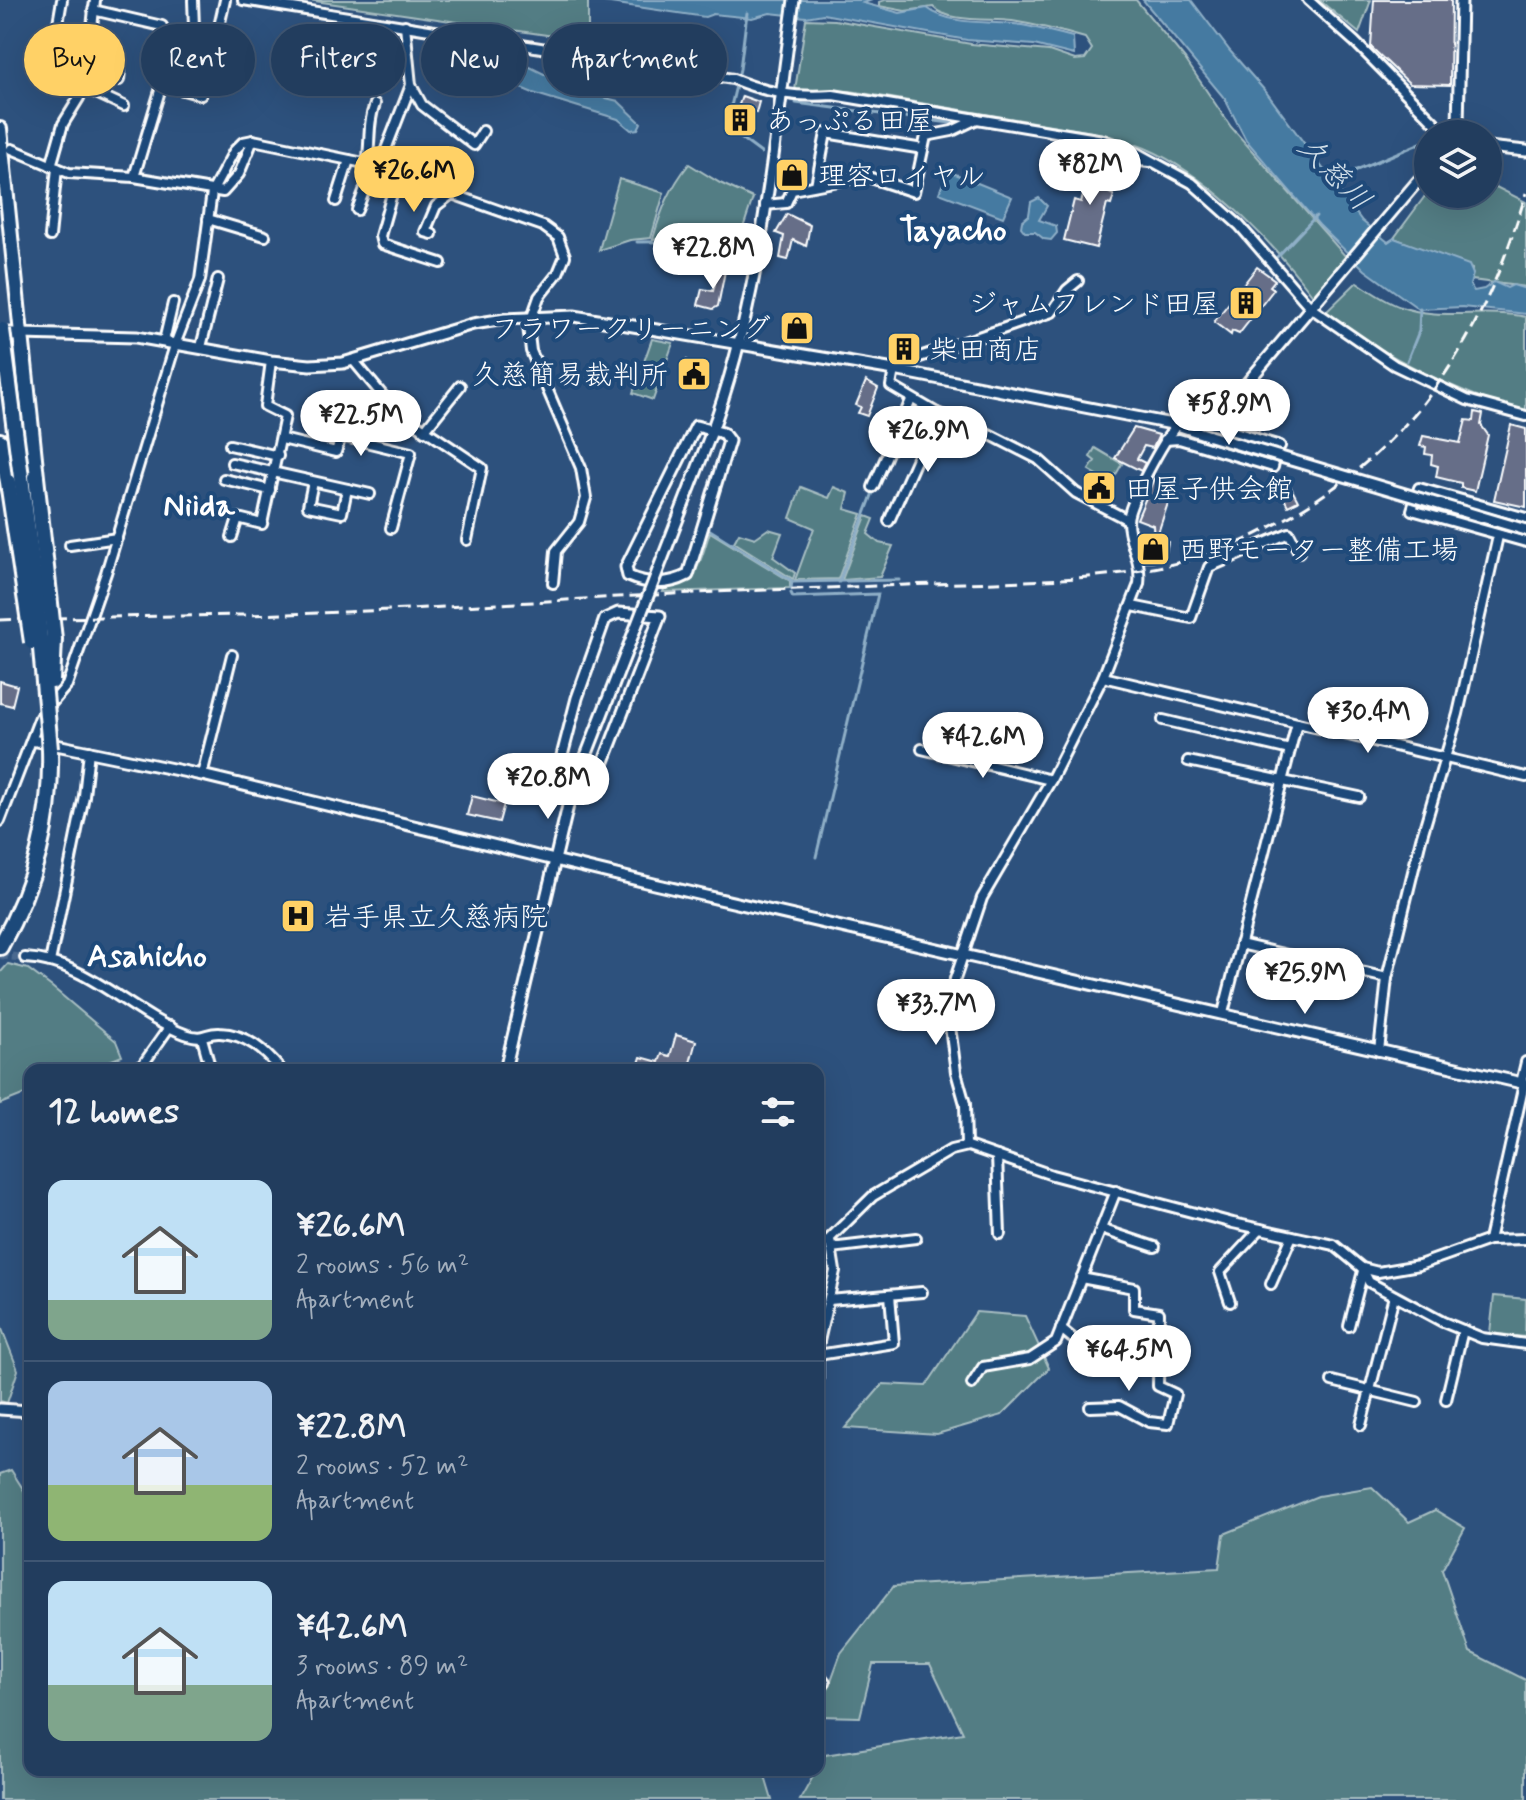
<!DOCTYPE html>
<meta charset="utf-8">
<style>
:root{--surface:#223d5e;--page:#2e4867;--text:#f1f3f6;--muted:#a2aebc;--line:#3f5673;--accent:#ffd166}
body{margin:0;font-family:Mynerve,"Klee One",sans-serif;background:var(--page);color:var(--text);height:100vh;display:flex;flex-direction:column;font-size:30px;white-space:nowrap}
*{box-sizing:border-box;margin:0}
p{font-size:26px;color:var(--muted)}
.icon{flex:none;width:44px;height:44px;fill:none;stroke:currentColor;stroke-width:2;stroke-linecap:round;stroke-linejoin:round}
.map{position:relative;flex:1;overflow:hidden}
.panel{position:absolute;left:24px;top:1064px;width:800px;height:712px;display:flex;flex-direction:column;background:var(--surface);border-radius:16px;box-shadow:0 8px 32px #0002,0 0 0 2px var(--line)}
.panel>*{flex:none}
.top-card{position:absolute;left:24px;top:24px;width:800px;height:72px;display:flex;gap:16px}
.tools{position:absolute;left:1414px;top:120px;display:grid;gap:16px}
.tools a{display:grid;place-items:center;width:88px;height:88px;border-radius:50%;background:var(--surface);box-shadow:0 8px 32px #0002,0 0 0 2px var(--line);font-size:40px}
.price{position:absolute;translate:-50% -68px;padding:0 18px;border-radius:28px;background:#fff;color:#222;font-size:26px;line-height:52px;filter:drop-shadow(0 2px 4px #0008)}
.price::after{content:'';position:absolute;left:50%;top:48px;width:24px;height:18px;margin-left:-12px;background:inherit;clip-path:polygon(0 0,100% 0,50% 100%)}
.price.current{background:var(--accent);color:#111}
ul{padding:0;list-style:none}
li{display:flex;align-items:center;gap:24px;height:200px;padding:0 24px}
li+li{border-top:2px solid var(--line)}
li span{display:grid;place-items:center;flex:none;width:224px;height:160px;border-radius:16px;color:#555}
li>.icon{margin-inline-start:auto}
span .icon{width:96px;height:96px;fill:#fffc;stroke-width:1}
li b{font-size:34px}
h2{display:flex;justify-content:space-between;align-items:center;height:96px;padding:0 24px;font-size:34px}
.pill{padding:0 28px;border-radius:36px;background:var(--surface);box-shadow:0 8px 32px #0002,0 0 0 2px var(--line);font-size:28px;line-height:72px}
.pill.current{background:var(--accent);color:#111}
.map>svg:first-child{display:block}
</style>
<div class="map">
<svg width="1526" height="1800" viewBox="0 0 1526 1800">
<rect width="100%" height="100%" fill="#2d517d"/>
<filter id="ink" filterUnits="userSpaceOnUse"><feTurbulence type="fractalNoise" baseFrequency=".0125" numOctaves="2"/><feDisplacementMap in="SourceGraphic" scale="16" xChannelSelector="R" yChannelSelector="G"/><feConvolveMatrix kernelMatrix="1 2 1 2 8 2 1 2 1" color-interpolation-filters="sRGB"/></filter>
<g filter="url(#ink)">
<!-- green -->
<g fill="#527d84" stroke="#a8bec2" stroke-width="2">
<path d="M308 0H588V41Z"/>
<path d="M885 0H1136L1185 59 1231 127 1347 258 1314 297C1273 243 1217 184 1156 153 1138 144 1118 138 1098 133L850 91 795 90 806 19 835 20 971 44 1049 51 1075 60 1085 59 1092 49 1085 38C1061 31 1037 25 1012 21 992 18 947 23 933 7L905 11 879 6V2Z"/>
<path d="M1319 0H1371L1359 33Z"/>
<path d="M689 164 720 183 753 198 740 237 653 239C661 210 670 188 689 164Z"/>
<path d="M619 179 664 193 651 238 630 240 599 250Z"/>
<path d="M1488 183 1526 202V287L1472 280V269L1394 238 1428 192 1488 194Z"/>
<path d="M1357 282C1370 291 1386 302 1401 307 1440 321 1485 308 1526 317V413C1452 391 1389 357 1324 314Z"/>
<path d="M652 339 673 343 653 400 633 393Z"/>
<path d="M1095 448 1122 464 1111 483 1089 470 1095 461 1090 457Z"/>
<path d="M801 487 829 498 834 487 849 493 845 509 862 514 838 579 795 580 814 528 790 518Z"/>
<path d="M866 516 874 519 868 534 879 543 893 546 880 577 842 580Z"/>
<path d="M768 529 782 533 773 557 795 573 793 579 734 542 739 533 755 538Z"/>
<path d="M710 532 790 581V588L663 592 665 587C699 585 700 560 710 532Z"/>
<path d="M8 964 28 969 52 987 116 1041 122 1056 87 1070H30V1092L0 1104V973Z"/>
<path d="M1494 1296 1526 1299 1525 1337 1490 1333Z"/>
<path d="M976 1312 1025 1316 1049 1368 1002 1415 937 1434 845 1428 883 1384 926 1386Z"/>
<path d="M0 1324 18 1370 7 1403 0 1401Z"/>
<path d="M11 1470 30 1500V1770H763L772 1800H0V1474Z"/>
<path d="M1372 1487 1409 1522 1435 1510 1465 1528 1442 1570 1470 1652 1526 1680V1800H800L825 1755 963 1733 930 1664H873L860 1717 818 1716 841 1653 894 1586 1219 1568 1224 1534 1318 1496Z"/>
</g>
<!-- water -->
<g fill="#447aa1" stroke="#8fafc7" stroke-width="2">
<path d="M590 0H872L863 3 900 13 927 8C952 27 993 20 1022 25 1039 28 1056 33 1073 37L1074 55 1034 45 967 40 823 14 806 17 770 13 752 18 713 14 705 17Z"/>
<path d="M1143 0H1191L1230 51 1266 92 1362 221 1388 242 1394 238 1469 265 1473 274 1470 285 1474 291 1484 289 1494 282 1507 288 1513 285 1526 289V314L1462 307 1419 309 1365 270 1319 225 1246 140 1225 99Z"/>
<path d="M489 55 520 62 546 75 563 78 602 97 618 101 641 123 638 129 631 130 618 119 533 93 509 83 482 66 479 58Z"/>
<path d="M948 171 1012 197 1003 217 939 193Z"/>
<path d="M1039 198 1047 206 1039 220 1056 226 1057 233 1051 240 1044 239 1035 232H1025L1021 227 1022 221 1029 215 1031 202Z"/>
</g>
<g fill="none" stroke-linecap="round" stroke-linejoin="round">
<!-- stream -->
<g stroke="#8fafc7" stroke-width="3">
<path d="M747 13 740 69 726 127 761 153"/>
<path d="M796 103 958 124"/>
<path d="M1328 182 1428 140"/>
<path d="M637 242 736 241 745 233"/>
<path d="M1277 257 1316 216"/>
<path d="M1407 361 1419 331 1420 308"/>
<path d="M710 530 792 581 791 588"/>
<path d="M792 582 899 580"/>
<path d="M839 582 874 490"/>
<path d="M791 593 793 597 878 594 816 857"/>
</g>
</g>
<!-- building -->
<g fill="#666e88" stroke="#fff" stroke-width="2">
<path d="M1374 0H1451L1450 85 1410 84 1371 47Z"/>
<path d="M742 96 759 102 756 113 750 111 743 131 731 128Z"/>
<path d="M1085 164 1115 173 1109 193 1114 195 1111 205 1107 204 1096 248 1064 240 1074 200 1081 202 1086 186 1080 184Z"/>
<path d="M787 214 810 225 806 246 793 240 788 260 780 258 784 236 776 233Z"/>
<path d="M720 264 726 266 718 306 713 309 698 305 702 289 713 291Z"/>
<path d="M1257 267 1275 280 1270 286 1274 289 1239 334 1232 331 1231 335 1214 322Z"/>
<path d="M687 360 708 372 703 385 681 377Z"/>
<path d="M866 381 878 388 867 416 858 413 861 407 856 405Z"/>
<path d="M1263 407 1271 415 1258 432 1228 420 1239 409 1252 420Z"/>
<path d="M1475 412 1483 414 1481 425 1488 435 1475 491 1461 488V483L1436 477 1438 466 1431 464 1432 455 1425 454 1426 447 1420 446 1423 436 1460 443 1466 420 1474 421Z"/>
<path d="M1511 425 1526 429V507L1494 500Z"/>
<path d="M1134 428 1159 435 1153 448 1144 446 1137 459 1145 463 1141 471 1115 458Z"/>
<path d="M1155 476 1175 482 1157 536 1168 542 1166 553 1162 559 1145 562 1140 546 1154 542 1153 525 1137 519Z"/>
<path d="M1286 478 1298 501 1288 506 1276 483Z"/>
<path d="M0 681 17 686 12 706 0 703Z"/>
<path d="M472 796 504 804 499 822 467 815Z"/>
<path d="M676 1035 696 1041 688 1070H637L641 1057 659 1062 662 1054 670 1056Z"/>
</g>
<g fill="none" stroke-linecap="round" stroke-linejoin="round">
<!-- minor-tunnel -->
<path stroke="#4c6b90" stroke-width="8" stroke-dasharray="8 4" stroke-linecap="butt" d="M0 955 25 958"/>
<!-- pedestrian casing -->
<g stroke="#fff" stroke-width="12">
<path id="pedestrian" d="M1113 160 1150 163"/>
</g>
<!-- minor casing -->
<g stroke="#fff" stroke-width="14">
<g id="minor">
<path d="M193 0 194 27"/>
<path d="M243 0 733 79C767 93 796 98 833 95L1103 140 1137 153 1192 183 1239 225 1311 308 1394 365 1467 400 1526 416"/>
<path d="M1308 0 1355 42 1446 134"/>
<path d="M93 10 162 26 167 42"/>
<path d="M218 31 225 0"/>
<path d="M88 59 120 70 119 80"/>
<path d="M51 64 62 0"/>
<path d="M411 85 422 105 474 145 483 131"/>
<path d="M83 87 124 106"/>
<path d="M12 149 69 173 134 177 223 192 239 174 253 140"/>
<path d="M367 164C371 143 367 124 375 104"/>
<path d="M51 166 63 124 79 98 87 74 95 0"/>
<path d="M378 170 411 85 405 25"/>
<path d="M397 176 380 236 382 244 441 263"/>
<path d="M134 177 162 84 201 95"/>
<path d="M816 185 826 133 923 149"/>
<path d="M336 201 349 160"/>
<path d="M765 205 786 203 792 190 865 176 914 192 926 136 952 131 977 119"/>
<path d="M357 210 373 167"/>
<path d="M208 219 265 236"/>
<path d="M432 234 425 232 436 206 453 193"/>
<path d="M50 236 57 168"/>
<path d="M1078 281 1067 290 1052 312 902 363 894 370 891 386 937 413 971 425 1038 459 1076 493 1128 520"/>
<path d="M527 318 531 351 581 468 586 498 579 522 556 551 553 583"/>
<path d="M164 341 173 303"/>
<path d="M201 347 218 279"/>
<path d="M353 360 394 409 482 468 467 540"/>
<path d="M1195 416 1203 422 1280 446"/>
<path d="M424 431 460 386"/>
<path d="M282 439 336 452 341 436 411 453 391 528"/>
<path d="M1165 440 1179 439 1273 467 1278 445"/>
<path d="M230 445 278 456"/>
<path d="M232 463 370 494"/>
<path d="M224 479 270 490"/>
<path d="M313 482 308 506 342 513 347 489"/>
<path d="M873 487 911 400"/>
<path d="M1526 518 1419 488 1412 510 1526 542"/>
<path d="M889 521 937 413"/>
<path d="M232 537 238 518 262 524 285 416 265 406 271 361"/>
<path d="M70 545 117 538"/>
<path d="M1132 606 1191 618 1209 567 1289 533 1299 552"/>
<path d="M1103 677 1526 777"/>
<path d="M1163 720 1290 750"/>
<path d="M922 749 1051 780"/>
<path d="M1188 761 1359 797"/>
<path d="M202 775 232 655"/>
<path d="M0 821 40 717 67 685 106 573 176 342 200 280 212 192 234 151 243 142 253 140 364 163 543 226 558 237 565 256 558 273 539 297 532 317"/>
<path d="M1240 944 1387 978"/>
<path d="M25 958C88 961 129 1013 185 1034 205 1041 205 1032 220 1033 247 1034 265 1051 281 1070"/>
<path d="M50 962 84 796 89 751"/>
<path d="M1223 1013 1297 723"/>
<path d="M202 1038 211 1070"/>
<path d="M1379 1051 1387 978 1421 839 1458 714 1498 536"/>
<path d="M139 1070 170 1026"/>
<path d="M1521 1083 1526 1062"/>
<path d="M966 1146 965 1104 956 1072 949 1019 955 979 982 898 1051 780 1103 677 1139 584C1142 559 1128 543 1128 521 1128 504 1165 438 1177 425"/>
<path d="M997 1156 1000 1234"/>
<path d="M1101 1229 1155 1247"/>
<path d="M1489 1240 1524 1084"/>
<path d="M831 1248 916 1238"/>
<path d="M818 1250 873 1196 951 1150 968 1146 1052 1175 1233 1223 1334 1245 1362 1268 1378 1272 1419 1265 1489 1240 1526 1239"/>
<path d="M1362 1268 1369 1282 1443 1322 1482 1338 1526 1344"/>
<path d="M1081 1278 1134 1288V1309L1159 1313 1158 1386 1175 1394 1168 1424 1149 1422 1119 1406 1090 1407"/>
<path d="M1271 1284 1292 1236"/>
<path d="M829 1300 922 1292"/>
<path d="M1230 1302 1220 1272 1260 1229"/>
<path d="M1349 1326 1363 1271"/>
<path d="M1061 1329 1093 1355 1116 1360"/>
<path d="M818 1346 835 1271 830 1240"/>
<path d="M818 1355 894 1343 890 1295"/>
<path d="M818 1355V1422"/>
<path d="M1332 1381 1417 1402"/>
<path d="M972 1384 983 1367 1030 1359 1056 1342 1116 1191"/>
<path d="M1446 1400 1463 1330"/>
<path d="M1361 1425 1394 1296"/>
<path d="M818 1673 825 1682"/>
</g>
</g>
<!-- tertiary casing -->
<g stroke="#fff" stroke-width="15">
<g id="tertiary">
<path d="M1455 134 1458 125 1461 0"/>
<path d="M1488 147 1526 151"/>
<path d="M21 334 136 337 271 361 310 365 343 363 473 324 505 319 574 316 894 370 1177 425 1210 436"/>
<path d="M1177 425 1218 405 1246 384 1428 169"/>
<path d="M696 426 723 433 729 441 688 575C669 585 648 585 628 576L626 567Z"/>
<path d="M710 436C762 298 773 145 794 0"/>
<path d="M618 613 660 616 593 790C580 801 572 798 559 789L556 779 577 698 605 619Z"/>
<path d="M32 740 202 775 654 884 1526 1084"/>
<path d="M505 1070 571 793"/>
<path d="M0 1409 30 1411"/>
</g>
</g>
<!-- trunk casing -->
<g stroke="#fff" stroke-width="18">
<path id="trunk" d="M0 129 21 334 0 335"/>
</g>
<!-- motorway casing -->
<g stroke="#fff" stroke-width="20">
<g id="motorway">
<path d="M21 334 36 477"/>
<path d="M0 441 8 482"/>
<path d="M0 947C35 884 52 821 50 749"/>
</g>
</g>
<!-- pedestrian -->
<use href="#pedestrian" stroke="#1f4a7a" stroke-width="6"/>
<!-- minor -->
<use href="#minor" stroke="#1f4a7a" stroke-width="8"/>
<!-- tertiary -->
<use href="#tertiary" stroke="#1f4a7a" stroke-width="9"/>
<!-- trunk -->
<use href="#trunk" stroke="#1f4a7a" stroke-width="12"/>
<!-- motorway -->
<use href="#motorway" stroke="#1f4a7a" stroke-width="14"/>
<!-- rail -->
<path stroke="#fff" stroke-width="3" stroke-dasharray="12 6" stroke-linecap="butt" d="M0 620C115 615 230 617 344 612 485 606 625 595 766 590 832 588 898 585 964 583 1058 580 1164 579 1251 537 1405 461 1478 354 1526 193"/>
<!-- tertiary-bridge casing -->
<g stroke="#fff" stroke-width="15" stroke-linecap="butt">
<g id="tertiary-bridge">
<path d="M1210 436 1526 530"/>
<path d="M572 792 710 436"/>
</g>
</g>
<!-- motorway-bridge casing -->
<g stroke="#fff" stroke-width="20" stroke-linecap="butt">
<g id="motorway-bridge">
<path d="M2 330 36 593 50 749"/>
<path d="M36 477 54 639 52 681"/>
<path d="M8 482 32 642"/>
</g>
</g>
<!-- tertiary-bridge -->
<use href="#tertiary-bridge" stroke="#1f4a7a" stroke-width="9"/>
<!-- motorway-bridge -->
<use href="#motorway-bridge" stroke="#1f4a7a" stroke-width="14"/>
</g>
</g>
<!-- icons -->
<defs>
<g id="building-square" transform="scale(1.8)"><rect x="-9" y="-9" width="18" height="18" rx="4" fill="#ffd166" stroke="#1f4a7a"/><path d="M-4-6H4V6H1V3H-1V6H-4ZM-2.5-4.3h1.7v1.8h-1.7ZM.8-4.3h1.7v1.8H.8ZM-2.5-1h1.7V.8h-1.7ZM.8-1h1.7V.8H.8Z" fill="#111"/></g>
<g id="shop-square" transform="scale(1.8)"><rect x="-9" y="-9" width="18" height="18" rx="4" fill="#ffd166" stroke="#1f4a7a"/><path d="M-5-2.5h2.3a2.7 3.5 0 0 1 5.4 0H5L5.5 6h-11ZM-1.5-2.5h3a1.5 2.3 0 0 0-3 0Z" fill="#111"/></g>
<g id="civic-square" transform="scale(1.8)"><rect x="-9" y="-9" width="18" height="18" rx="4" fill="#ffd166" stroke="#1f4a7a"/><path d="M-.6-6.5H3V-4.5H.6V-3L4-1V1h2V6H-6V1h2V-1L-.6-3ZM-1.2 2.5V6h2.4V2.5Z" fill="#111"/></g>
<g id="hospital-square" transform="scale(1.8)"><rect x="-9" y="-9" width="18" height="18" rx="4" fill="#ffd166" stroke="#1f4a7a"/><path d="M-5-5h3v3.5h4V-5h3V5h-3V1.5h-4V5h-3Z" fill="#111"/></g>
</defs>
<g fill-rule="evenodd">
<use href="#building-square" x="740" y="120"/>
<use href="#shop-square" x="792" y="175"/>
<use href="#building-square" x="1246" y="303"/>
<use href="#shop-square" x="797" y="328"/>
<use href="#building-square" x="904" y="349"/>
<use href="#civic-square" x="694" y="374"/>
<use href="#civic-square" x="1099" y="488"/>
<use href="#shop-square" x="1153" y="549"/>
<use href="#hospital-square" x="298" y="916"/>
</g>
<g text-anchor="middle" stroke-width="8" stroke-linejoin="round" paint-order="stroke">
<!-- poi labels -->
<g font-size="28" fill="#fff" stroke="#1f4a7a" text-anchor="start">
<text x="766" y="130">あっぷる田屋</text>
<text x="818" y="185">理容ロイヤル</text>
<text x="1220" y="313" text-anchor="end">ジャムフレンド田屋</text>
<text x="771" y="338" text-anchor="end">フラワークリーニング</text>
<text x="930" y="359">柴田商店</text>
<text x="668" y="384" text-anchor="end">久慈簡易裁判所</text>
<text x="1125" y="498">田屋子供会館</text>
<text x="1179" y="559">西野モーター整備工場</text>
<text x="324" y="926">岩手県立久慈病院</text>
</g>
<!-- water labels -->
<g font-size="30" font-style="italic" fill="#d0dee8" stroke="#1f4a7a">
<text transform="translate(1335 173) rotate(46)" y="10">久慈川</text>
</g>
<!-- quarter labels -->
<g font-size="32" font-weight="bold" fill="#fff" stroke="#1f4a7a">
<text x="953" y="240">Tayacho</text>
<text x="199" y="515">Niida</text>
<text x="147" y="966">Asahicho</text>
</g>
</g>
</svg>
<div class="tools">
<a><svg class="icon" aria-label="layers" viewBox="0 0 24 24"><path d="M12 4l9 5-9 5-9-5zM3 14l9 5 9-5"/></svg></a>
</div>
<b class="price" style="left:1090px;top:207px">¥82M</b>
<b class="price current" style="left:414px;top:214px">¥26.6M</b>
<b class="price" style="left:713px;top:291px">¥22.8M</b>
<b class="price" style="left:1229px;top:447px">¥58.9M</b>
<b class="price" style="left:361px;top:458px">¥22.5M</b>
<b class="price" style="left:928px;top:474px">¥26.9M</b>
<b class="price" style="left:1368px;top:755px">¥30.4M</b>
<b class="price" style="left:983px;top:780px">¥42.6M</b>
<b class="price" style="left:548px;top:821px">¥20.8M</b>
<b class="price" style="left:1305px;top:1016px">¥25.9M</b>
<b class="price" style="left:936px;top:1047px">¥33.7M</b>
<b class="price" style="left:1129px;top:1393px">¥64.5M</b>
<div class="top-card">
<a class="pill current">Buy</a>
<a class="pill">Rent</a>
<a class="pill">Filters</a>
<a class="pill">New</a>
<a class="pill">Apartment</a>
</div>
<section class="panel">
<h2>12 homes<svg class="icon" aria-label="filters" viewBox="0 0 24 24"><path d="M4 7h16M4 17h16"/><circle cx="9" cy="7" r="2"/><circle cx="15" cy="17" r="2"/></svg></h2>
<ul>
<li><span style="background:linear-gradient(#bfe0f5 75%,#7fa58c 0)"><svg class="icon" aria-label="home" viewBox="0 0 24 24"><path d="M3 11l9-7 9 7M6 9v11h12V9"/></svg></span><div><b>¥26.6M</b><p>2 rooms · 56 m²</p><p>Apartment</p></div></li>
<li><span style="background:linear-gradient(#a9c7e8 65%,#8fb573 0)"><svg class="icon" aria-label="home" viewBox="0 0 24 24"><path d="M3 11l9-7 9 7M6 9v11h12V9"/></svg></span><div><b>¥22.8M</b><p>2 rooms · 52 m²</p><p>Apartment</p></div></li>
<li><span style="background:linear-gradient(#bfe0f5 65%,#7fa58c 0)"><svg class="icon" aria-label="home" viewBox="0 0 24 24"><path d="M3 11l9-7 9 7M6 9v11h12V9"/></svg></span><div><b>¥42.6M</b><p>3 rooms · 89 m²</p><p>Apartment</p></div></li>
</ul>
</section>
</div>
